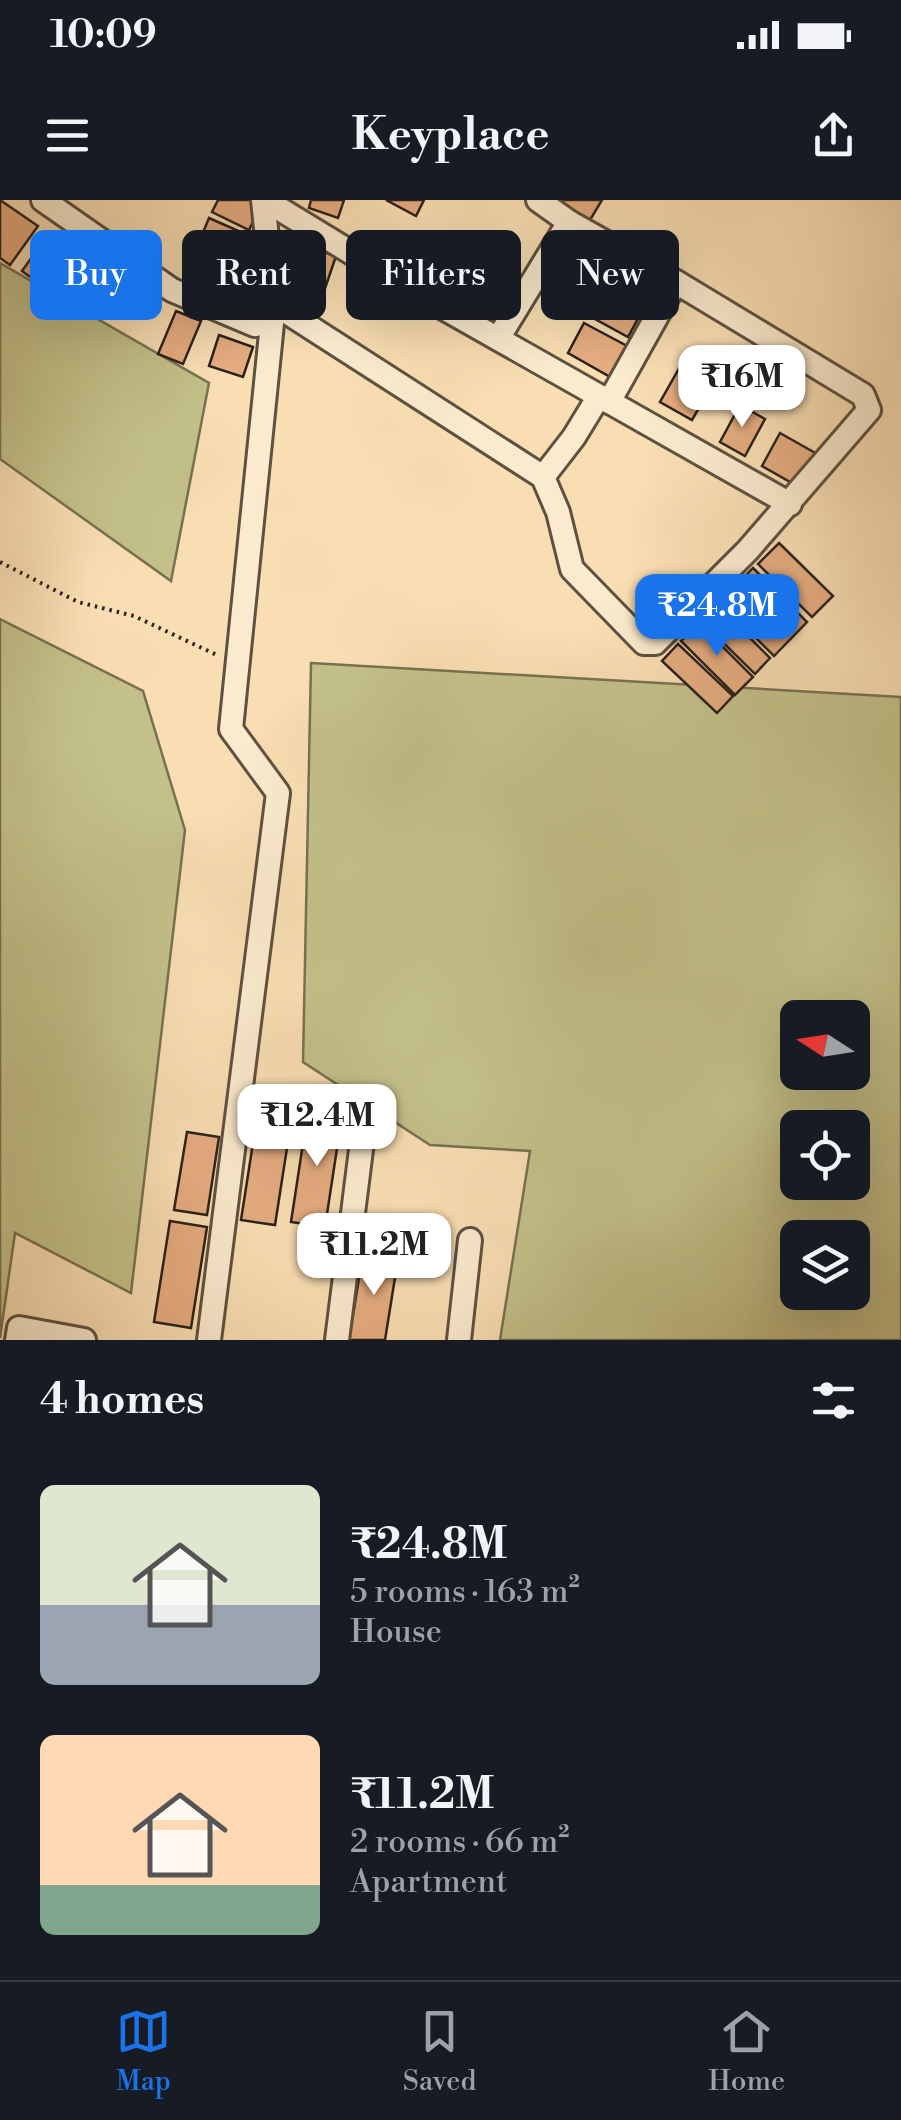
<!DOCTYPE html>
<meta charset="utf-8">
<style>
:root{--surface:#171b24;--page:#242831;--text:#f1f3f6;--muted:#9ea1a6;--line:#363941;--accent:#1a73e8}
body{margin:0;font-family:"Libre Bodoni",serif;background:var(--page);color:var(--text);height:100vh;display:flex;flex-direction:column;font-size:38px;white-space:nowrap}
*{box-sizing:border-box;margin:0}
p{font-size:32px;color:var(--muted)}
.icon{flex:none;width:55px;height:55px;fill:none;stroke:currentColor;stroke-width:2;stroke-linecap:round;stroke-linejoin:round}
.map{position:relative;height:1140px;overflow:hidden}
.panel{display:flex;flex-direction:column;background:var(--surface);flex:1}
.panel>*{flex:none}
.top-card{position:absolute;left:30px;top:30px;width:842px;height:90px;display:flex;gap:20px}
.needle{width:65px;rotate:282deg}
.tools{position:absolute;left:780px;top:800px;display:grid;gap:20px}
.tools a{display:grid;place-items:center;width:90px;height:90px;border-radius:15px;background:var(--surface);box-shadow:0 10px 40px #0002;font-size:50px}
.price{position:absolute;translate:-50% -85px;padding:0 22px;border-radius:20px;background:#fff;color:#222;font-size:32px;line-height:65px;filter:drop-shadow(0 2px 5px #0008)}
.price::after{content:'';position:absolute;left:50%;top:60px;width:30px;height:22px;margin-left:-15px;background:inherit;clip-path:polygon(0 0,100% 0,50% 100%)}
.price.current{background:var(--accent);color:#fff}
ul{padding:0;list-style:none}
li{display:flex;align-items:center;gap:30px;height:250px;padding:0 40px}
li span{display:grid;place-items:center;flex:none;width:280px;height:200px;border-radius:15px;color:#555}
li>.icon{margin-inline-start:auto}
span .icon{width:120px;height:120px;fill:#fffc;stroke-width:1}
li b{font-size:42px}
h2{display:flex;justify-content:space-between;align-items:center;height:120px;padding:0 40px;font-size:42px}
.tag{padding:0 35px;border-radius:15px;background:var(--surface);box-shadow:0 10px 40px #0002;font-size:35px;line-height:90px}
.tag.current{background:var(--accent);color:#fff}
.status{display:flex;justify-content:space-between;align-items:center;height:70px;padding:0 50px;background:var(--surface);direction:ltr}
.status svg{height:28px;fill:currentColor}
header{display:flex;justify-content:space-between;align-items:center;height:130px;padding:0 40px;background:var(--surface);font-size:45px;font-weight:700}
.tab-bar{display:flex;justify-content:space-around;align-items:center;height:140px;border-top:2px solid var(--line);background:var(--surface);font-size:28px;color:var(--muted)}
.tab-bar a{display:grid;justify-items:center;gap:5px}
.tab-bar .current{color:var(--accent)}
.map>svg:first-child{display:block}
</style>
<div class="status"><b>10:09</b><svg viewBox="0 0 49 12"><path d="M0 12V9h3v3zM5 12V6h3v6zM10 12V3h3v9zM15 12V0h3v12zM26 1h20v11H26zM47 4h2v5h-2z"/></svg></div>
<header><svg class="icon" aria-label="menu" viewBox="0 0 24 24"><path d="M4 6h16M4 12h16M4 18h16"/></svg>Keyplace<svg class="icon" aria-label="share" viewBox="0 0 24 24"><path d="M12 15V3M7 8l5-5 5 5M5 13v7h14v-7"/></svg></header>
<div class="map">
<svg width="901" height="1140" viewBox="0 0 901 1140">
<rect width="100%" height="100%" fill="#f9deb3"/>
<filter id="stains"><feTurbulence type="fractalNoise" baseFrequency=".002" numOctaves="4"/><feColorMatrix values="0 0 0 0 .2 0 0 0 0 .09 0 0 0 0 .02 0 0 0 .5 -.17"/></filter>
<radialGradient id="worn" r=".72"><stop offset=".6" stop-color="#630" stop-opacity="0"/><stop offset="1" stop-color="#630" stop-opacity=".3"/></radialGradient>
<!-- green -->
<g fill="#c3c089" stroke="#777151" stroke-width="2.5" fill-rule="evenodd">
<path d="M0 63 209 183 171 381 0 259Z"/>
<path d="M0 419 143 491 185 630 131 1093 15 1033 0 1138Z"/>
<path d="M311 463 901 497V1140H500L530 951 430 945 303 862ZM798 818H852V872H798ZM798 928H852V982H798ZM798 1038H852V1092H798Z"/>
</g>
<!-- building -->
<g fill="#e5ac80" stroke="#2b2219" stroke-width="2.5">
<path d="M0 0 38 26 10 65 0 58Z"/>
<path d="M218 0H257L262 3 249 30 212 12Z"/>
<path d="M311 0H344L338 18 309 8Z"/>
<path d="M386 0H424L416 16Z"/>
<path d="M547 0H602L587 25Z"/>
<path d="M209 18 252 37 245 53 202 35Z"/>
<path d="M50 32 83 56 55 95 22 71Z"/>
<path d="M191 39 241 59 234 76 185 56Z"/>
<path d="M293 42 336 56 317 112 274 98Z"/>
<path d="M573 51 600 66 582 99 555 84Z"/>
<path d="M615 82 648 100 628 137 595 119Z"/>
<path d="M176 111 201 121 183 164 158 154Z"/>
<path d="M584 123 629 147 612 178 568 153Z"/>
<path d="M219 135 253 147 243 177 209 166Z"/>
<path d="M681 165 713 184 692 220 660 202Z"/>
<path d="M740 205 765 219 745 256 720 242Z"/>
<path d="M780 233 817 254 799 287 762 266Z"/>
<path d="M779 343 833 396 812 417 758 364Z"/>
<path d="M753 368 807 422 774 456 720 402Z"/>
<path d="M718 406 770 458 755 474 702 422Z"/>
<path d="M699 423 753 477 735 495 681 441Z"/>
<path d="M678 444 733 496 717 513 662 461Z"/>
<path d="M258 911 292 916 275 1025 241 1020Z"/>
<path d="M308 911 342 916 325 1027 291 1022Z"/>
<path d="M187 932 219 937 207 1015 174 1010Z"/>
<path d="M170 1021 207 1027 191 1128 154 1122Z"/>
<path d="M363 1053 398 1059 385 1140H349Z"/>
</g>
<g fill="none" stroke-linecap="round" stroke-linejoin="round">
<!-- street casing -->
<g stroke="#5e5140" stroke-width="28">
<g id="street">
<path d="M43 0 172 90 255 125 274 104"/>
<path d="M265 0 424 97 790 304"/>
<path d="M538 0 569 22 676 82 863 195 869 210 748 350 655 443H644L572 369 558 312 543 277"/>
<path d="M274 104 543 277 574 237 599 196"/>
<path d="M499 137 569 22"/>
<path d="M609 202 676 82"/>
<path d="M17 1140 19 1128 84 1140"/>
<path d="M209 1140 278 593 231 529 274 104 263 0"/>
<path d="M337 1140 365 918"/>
<path d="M459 1140 470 1040"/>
</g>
</g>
<!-- path -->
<path stroke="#2b2219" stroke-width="4" stroke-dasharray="2.5 5" stroke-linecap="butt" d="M0 362 78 402 134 416 219 456"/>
<!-- street -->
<use href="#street" stroke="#fbeace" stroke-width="22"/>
</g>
<rect width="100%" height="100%" filter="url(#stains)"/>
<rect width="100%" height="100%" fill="url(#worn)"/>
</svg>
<div class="tools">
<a><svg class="needle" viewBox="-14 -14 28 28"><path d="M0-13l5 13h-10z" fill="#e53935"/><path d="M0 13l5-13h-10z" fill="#9ea1a6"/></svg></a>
<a><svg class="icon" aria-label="locate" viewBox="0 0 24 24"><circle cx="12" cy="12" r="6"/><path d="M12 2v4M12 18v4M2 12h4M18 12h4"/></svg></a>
<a><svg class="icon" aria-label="layers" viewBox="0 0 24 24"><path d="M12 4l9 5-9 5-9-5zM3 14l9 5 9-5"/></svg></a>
</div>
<b class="price" style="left:742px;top:230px">₹16M</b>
<b class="price current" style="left:717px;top:459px">₹24.8M</b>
<b class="price" style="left:317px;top:969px">₹12.4M</b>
<b class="price" style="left:374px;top:1098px">₹11.2M</b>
<div class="top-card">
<a class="tag current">Buy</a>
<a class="tag">Rent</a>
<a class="tag">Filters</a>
<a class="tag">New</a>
</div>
</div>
<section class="panel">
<h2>4 homes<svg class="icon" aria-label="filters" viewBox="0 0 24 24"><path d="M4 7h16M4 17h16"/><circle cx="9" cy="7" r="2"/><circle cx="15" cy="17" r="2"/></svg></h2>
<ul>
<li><span style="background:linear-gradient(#dfe7d0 60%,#9aa5b1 0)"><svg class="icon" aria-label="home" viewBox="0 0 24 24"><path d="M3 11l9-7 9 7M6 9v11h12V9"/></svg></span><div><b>₹24.8M</b><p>5 rooms · 163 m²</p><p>House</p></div></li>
<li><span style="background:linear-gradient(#ffd9b3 75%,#7fa58c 0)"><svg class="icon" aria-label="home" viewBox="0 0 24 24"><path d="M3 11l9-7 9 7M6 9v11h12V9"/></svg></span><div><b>₹11.2M</b><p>2 rooms · 66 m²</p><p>Apartment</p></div></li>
</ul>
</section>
<nav class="tab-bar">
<a class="current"><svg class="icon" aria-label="map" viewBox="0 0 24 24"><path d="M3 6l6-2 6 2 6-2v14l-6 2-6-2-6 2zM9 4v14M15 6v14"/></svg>Map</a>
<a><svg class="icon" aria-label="saved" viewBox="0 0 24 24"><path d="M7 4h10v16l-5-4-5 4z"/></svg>Saved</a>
<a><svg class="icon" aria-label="home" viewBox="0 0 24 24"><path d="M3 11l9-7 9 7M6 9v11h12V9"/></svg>Home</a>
</nav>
